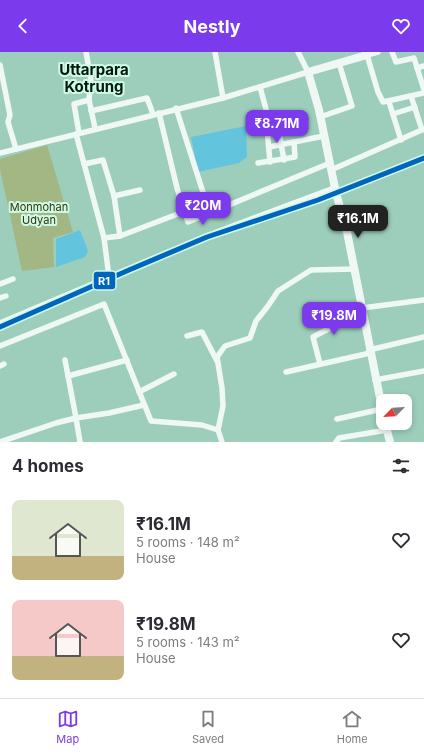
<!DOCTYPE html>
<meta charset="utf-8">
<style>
:root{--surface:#fff;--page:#f7f7f7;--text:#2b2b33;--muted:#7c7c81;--line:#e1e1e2;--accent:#7c3aed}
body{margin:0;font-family:Inter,sans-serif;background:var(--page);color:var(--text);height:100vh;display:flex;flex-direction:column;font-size:15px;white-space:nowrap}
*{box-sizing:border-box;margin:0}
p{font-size:13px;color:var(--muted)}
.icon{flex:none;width:22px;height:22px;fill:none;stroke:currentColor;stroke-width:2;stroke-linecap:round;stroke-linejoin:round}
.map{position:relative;height:390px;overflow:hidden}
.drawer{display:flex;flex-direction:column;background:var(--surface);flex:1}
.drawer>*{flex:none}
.needle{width:26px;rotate:246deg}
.buttons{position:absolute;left:376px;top:342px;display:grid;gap:8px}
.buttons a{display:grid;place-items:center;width:36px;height:36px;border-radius:8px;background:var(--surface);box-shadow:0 2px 6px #0003;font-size:20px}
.price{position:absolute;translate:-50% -34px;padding:0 9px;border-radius:8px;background:var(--accent);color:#fff;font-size:13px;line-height:26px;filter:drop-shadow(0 1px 2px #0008)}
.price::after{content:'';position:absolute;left:50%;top:24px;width:12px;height:9px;margin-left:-6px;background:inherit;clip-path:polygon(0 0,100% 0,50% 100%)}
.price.selected{background:#222;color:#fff}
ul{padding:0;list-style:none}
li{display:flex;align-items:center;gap:12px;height:100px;padding:0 12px}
li span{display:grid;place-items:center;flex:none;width:112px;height:80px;border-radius:8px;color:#555}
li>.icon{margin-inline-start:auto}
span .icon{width:48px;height:48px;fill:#fffc;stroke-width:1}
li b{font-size:17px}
h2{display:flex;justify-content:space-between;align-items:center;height:48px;padding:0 12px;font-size:17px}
header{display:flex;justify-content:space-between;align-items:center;height:52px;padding:0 12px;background:var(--accent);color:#fff;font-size:18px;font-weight:700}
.menu{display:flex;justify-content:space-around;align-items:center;height:56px;border-top:1px solid var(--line);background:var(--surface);font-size:11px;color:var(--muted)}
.menu a{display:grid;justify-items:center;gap:2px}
.menu .selected{color:var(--accent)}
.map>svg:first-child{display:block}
</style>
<header><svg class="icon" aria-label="back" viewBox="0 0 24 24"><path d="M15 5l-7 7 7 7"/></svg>Nestly<svg class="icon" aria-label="heart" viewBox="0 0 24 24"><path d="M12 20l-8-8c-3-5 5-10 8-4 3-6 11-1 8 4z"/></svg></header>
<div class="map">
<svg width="424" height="390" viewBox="0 0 424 390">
<rect width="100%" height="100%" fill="#9dcebb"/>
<!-- green -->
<path fill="#a2b783" d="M47 93 73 180 53 186 54 215 22 219 0 117V107Z"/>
<!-- water -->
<g fill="#63c4de">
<path d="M246 74 247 105 239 111 198 120 191 85Z"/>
<path d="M80 178 88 199 85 205 56 215V187Z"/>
</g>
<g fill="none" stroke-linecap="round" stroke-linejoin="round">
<!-- street -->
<g stroke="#f0f8f5" stroke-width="5.5">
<path d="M215 0 223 46"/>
<path d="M378 0 367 3 378 40 383 50 424 41"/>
<path d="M392 0 396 10 414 6 424 38"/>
<path d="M0 13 10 63 8 70 16 97"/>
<path d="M417 16 424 14"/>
<path d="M260 35 270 72"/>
<path d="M411 44 422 78"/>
<path d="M89 48 95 76"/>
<path d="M389 50 401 88"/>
<path d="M176 56 210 162"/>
<path d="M91 59 147 46 153 62"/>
<path d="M159 61 177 136 188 170 330 111"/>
<path d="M393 62 415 55"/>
<path d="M320 65 352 54 339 11"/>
<path d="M278 75 284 108"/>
<path d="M267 77 270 110"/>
<path d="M79 81 74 52 89 48 91 28 86 0"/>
<path d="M269 95 324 84"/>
<path d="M0 101 223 46 308 20 298 0"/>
<path d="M258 111 295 105 294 90"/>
<path d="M84 112 103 108 114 144 120 184"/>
<path d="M331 118 424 77"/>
<path d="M114 144 140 138"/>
<path d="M104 186 120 184 183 160"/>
<path d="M109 225 206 184 334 136"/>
<path d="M0 232 13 227"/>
<path d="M0 246 6 244"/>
<path d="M362 256 424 248"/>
<path d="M0 271 109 225 104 186 76 82"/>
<path d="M187 284 202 280 217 309"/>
<path d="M0 294 104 252 151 369 202 373 218 378"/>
<path d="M369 298 424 285"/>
<path d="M65 308 76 366 109 361 144 353"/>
<path d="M320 312 313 285 334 274 364 268"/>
<path d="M0 314 4 312"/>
<path d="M286 320 370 301"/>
<path d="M68 324 127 308"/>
<path d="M375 328 424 319"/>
<path d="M139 340 174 322"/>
<path d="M337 367 382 357"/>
<path d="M0 390 56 371 76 366 80 390"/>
<path d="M222 390 218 378 223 354 222 336 217 305 225 294 250 286 256 269 268 254 278 239 311 218 354 217"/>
<path d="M336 390 339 386 387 378"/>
</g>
<!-- secondary -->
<g stroke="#f0f8f5" stroke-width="8">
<path d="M366 0 367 3 308 20 319 58 336 141 347 180 383 361"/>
<path d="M385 371 390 390"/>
</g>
<!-- rail-1 casing -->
<g stroke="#cffae7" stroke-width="8">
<path id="rail-1" d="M0 275 129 218 207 185 318 148 424 106"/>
</g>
<!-- rail-1 -->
<use href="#rail-1" stroke="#0065bd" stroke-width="5"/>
</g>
<g text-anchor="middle" stroke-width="4" stroke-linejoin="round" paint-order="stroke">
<!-- park labels -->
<g font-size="11" fill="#353408" stroke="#cffae7">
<text x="39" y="159">Monmohan<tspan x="39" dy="13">Udyan</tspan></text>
</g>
<!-- district labels -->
<g font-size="15" font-weight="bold" fill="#00180e" stroke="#cffae7">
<text x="94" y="23">Uttarpara<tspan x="94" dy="17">Kotrung</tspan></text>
</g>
</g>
<rect stroke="#cffae7" stroke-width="1.5" x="93" y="219" width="23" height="19" rx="4" fill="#0065bd"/>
<g font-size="11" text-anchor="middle" font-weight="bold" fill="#fff">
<text x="104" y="233">R1</text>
</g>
</svg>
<div class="buttons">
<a><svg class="needle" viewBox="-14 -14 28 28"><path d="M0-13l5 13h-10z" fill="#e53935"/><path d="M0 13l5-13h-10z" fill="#7c7c81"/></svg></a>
</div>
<b class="price" style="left:277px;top:92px">₹8.71M</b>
<b class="price" style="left:203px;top:174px">₹20M</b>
<b class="price selected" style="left:358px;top:187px">₹16.1M</b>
<b class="price" style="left:334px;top:284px">₹19.8M</b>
</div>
<section class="drawer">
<h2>4 homes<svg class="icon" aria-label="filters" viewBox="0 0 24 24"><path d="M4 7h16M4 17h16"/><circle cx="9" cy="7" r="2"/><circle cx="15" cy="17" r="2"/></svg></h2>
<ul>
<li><span style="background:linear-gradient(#dfe7d0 70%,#c2b280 0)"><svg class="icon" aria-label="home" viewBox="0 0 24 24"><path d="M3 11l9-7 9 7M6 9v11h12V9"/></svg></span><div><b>₹16.1M</b><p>5 rooms · 148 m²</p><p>House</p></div><svg class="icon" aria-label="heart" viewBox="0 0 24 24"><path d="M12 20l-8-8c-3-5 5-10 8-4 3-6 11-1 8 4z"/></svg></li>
<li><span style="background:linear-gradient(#f6c9c9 70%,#c2b280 0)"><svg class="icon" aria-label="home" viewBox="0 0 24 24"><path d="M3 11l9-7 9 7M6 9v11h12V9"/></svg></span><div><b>₹19.8M</b><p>5 rooms · 143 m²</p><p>House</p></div><svg class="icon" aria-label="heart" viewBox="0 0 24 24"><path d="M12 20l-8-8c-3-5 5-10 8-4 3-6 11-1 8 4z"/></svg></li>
</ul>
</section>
<nav class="menu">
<a class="selected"><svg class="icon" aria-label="map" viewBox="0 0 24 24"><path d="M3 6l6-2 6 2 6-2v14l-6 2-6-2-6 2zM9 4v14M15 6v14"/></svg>Map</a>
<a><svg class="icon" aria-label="saved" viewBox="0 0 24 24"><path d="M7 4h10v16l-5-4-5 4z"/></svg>Saved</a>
<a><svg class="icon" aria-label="home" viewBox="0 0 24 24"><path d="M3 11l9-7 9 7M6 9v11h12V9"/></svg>Home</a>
</nav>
